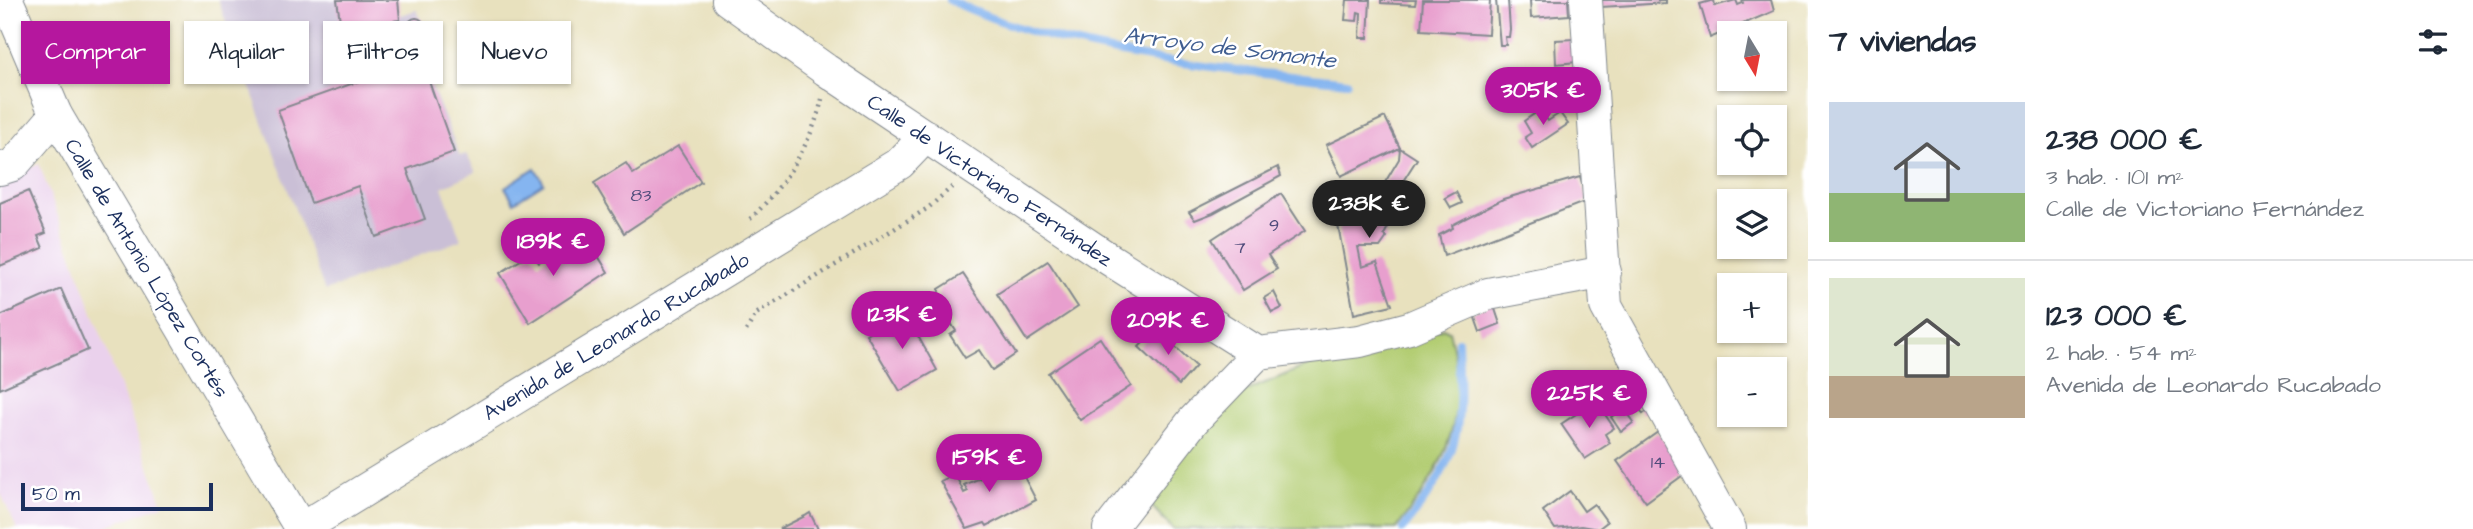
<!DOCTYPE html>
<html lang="es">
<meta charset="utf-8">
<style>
:root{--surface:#fff;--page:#f6f6f7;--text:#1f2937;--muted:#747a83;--line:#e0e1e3;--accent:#b5179e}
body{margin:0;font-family:"Architects Daughter",sans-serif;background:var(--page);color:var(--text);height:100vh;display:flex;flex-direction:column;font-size:26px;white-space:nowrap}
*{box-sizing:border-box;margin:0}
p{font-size:23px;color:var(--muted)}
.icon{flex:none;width:38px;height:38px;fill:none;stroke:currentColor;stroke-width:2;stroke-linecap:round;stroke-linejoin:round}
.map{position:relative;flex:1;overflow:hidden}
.drawer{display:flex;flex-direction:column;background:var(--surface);width:665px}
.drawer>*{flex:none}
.top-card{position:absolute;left:21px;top:21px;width:665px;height:63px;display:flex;gap:14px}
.needle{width:46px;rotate:170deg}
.buttons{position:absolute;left:1717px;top:21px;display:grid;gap:14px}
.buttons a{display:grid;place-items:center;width:70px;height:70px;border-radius:0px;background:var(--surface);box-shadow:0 2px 5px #0004;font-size:35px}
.scale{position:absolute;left:21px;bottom:18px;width:192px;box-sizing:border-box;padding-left:7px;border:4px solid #1b2f5e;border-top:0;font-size:19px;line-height:24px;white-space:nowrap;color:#1b2f5e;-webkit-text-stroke:5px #fff;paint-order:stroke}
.price{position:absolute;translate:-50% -60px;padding:0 16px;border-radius:24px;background:var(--accent);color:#fff;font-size:23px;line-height:46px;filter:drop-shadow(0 2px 4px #0008)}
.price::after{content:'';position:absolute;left:50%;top:42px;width:21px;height:16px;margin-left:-10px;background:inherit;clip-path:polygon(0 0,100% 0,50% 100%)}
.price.current{background:#222;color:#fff}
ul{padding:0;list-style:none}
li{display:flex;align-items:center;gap:21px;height:175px;padding:0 21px}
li+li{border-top:2px solid var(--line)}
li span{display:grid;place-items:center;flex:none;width:196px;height:140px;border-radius:0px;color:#555}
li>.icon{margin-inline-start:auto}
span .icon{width:84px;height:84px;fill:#fffc;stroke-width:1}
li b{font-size:30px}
h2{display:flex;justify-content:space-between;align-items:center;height:84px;padding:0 21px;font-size:30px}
.tag{padding:0 24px;border-radius:0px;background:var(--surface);box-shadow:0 2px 5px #0004;font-size:24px;line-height:63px}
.tag.current{background:var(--accent);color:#fff}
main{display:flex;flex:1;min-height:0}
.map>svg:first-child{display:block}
</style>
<main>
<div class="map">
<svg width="1808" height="529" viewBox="0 0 1808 529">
<rect width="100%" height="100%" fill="#fff"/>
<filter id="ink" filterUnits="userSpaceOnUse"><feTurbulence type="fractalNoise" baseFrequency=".0143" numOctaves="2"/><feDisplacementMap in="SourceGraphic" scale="14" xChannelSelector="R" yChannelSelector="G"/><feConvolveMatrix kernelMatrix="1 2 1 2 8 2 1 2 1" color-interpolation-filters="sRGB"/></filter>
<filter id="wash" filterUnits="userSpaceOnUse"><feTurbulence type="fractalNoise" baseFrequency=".00686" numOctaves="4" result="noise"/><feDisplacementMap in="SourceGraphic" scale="28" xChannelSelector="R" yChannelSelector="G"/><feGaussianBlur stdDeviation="1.57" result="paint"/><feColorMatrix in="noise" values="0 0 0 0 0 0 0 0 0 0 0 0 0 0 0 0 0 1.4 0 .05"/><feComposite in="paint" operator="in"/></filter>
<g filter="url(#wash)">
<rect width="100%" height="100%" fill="#e8e1be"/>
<!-- built -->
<path fill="#ead1ec" d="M39 164 163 505 99 529H17L0 492V177Z"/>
<!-- industrial -->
<path fill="#cabfd6" d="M218 0H398L400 15 417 10 436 56 422 62 460 156 466 154 476 172 442 187 461 240 325 291Z"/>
<!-- green -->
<path fill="#b3cd73" stroke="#677e68" stroke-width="2" d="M1443 328 1449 331C1472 414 1446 465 1396 529H1173L1142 496 1231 397 1314 363 1415 338Z"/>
<!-- water -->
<path fill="#85b5f0" stroke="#5072a7" stroke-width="2" d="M535 168 544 183 514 202 505 187Z"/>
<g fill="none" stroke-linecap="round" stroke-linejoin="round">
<!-- stream -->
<g stroke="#85b5f0" stroke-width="8">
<path d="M949 0C1071 58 1215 67 1347 82"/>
<path d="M1403 529C1462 453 1462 435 1458 341"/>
</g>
</g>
<g id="blocks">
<!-- building -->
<g fill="#e89fce">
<path d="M337 0H398L400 20 341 28Z"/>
<path d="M1347 0H1370L1368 38H1360L1361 13 1358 12 1357 21 1345 20Z"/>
<path d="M1381 0H1416L1415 5 1381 3Z"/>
<path d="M1423 0H1490L1488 34 1421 30Z"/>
<path d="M1496 0H1508L1510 29 1509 37H1505L1506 45H1500Z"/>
<path d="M1530 0H1568L1569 15 1531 18Z"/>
<path d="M1600 0H1666V3L1601 7Z"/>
<path d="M1714 0 1715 6 1736 0 1738 5 1743 3 1742 0H1771L1774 11 1710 38 1700 4Z"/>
<circle cx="416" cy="26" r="8"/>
<path d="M520 33 523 42 513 46 509 38Z"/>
<circle cx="423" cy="47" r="8"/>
<path d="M1575 39 1577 62 1556 64 1555 40Z"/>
<path d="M421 59 454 152 407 169 425 219 376 237 358 186 311 203 278 110Z"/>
<path d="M1540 110 1548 121 1560 113 1568 124 1532 148 1525 137 1531 133 1524 121Z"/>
<path d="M1385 117 1400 148 1341 176 1326 145Z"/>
<path d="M678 146 701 182 624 233 594 183 626 163 633 174Z"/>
<path d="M1400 148 1417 159 1377 222 1388 227 1384 235 1387 237 1380 247H1358L1362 267 1377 262 1392 305 1354 314 1335 208 1375 199 1399 159Z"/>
<path d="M1278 167 1281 176 1213 213 1195 220 1189 212Z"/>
<path d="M1580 177 1587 201 1444 256 1439 235 1453 228 1452 225 1503 199Z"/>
<path d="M28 191 46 233 38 236 43 248 0 266V203Z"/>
<path d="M1456 192 1462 203 1451 208 1445 198Z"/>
<path d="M1281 194 1305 231 1268 255 1277 269 1243 290 1212 239Z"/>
<path d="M585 235 608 272 530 323 500 273 532 253 539 263Z"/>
<path d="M1048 261 1078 307 1027 341 997 294Z"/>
<path d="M963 274 1016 354 992 370 979 350 965 358 950 335 956 331 938 303 939 289Z"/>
<path d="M61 289 88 350 0 389V316Z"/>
<path d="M1274 292 1282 308 1272 313 1264 298Z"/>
<path d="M1493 303 1500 324 1480 332 1473 312Z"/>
<path d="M904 311 937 370 900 391 866 334Z"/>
<path d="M1156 329 1196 366 1179 385 1139 347Z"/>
<path d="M1100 338 1131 386 1080 420 1048 373Z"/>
<path d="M1638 395 1647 411 1643 414 1633 398Z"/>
<path d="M1596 401 1614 428 1605 434 1610 443 1585 459 1561 424Z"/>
<path d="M1624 408 1634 422 1621 432 1611 417Z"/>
<path d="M1658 432 1686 473 1646 502 1617 461Z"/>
<path d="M987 453 990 459 986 461 991 472 1010 462 1018 465 1036 500 987 526 985 523 967 529 940 481 955 474 964 493 968 491 964 485 985 476 981 464 975 466 972 461Z"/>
<path d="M1570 491 1584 511 1594 504 1607 522 1598 529 1581 526 1555 529 1543 511Z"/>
<path d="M810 513 818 529H779L805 516Z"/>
</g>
</g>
</g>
<g filter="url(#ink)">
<use href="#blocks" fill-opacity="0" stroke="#82888e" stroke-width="2"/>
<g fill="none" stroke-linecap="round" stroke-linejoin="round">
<!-- minor casing -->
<g stroke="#82888e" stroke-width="34">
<g id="minor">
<path d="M7 0 56 115 301 529"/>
<path d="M728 0 826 70 1109 259 1258 353 1360 341 1409 328 1488 294 1605 272"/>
<path d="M1586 0 1606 306 1730 529"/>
<path d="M0 169 13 165 56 115"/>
<path d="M301 529 900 163 926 136"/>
<path d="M1109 529 1193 421 1258 353"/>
</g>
</g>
<!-- path -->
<g stroke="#82888e" stroke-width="4.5" stroke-dasharray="2 5" stroke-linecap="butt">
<path d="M750 219C783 188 812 143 822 99"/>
<path d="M746 331 756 314 928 208 953 186"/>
</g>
<!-- minor -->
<use href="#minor" stroke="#fff" stroke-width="32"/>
</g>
</g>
<g text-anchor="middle" stroke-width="5" stroke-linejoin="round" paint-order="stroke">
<!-- number labels -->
<g font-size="18" fill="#4e4b7a">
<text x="641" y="201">83</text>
<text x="1274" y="231">9</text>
<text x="1240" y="253">7</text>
<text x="1658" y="468">14</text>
</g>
<!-- street labels -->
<g font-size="21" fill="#1b2f5e" stroke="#fff">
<text transform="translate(990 180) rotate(34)" y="7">Calle de Victoriano Fernández</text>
<text transform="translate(147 268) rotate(59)" y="7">Calle de Antonio López Cortés</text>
<text transform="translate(616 336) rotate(-31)" y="7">Avenida de Leonardo Rucabado</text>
</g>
<!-- water labels -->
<g font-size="23" font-style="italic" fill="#405e91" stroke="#fff">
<text transform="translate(1230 47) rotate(7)" y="8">Arroyo de Somonte</text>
</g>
</g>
</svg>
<div class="buttons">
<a><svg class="needle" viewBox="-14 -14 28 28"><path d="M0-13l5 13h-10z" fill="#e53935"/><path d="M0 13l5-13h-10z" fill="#747a83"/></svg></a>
<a><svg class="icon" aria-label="locate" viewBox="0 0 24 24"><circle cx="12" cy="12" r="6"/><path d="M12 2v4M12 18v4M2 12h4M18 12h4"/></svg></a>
<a><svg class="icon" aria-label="layers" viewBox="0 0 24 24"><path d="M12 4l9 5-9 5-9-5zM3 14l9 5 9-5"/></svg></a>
<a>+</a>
<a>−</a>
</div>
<div class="scale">50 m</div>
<b class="price" style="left:1543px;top:127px">305K €</b>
<b class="price current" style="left:1369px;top:240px">238K €</b>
<b class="price" style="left:553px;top:278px">189K €</b>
<b class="price" style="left:902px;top:351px">123K €</b>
<b class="price" style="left:1168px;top:357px">209K €</b>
<b class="price" style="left:1589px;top:430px">225K €</b>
<b class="price" style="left:989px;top:494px">159K €</b>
<div class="top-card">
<a class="tag current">Comprar</a>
<a class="tag">Alquilar</a>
<a class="tag">Filtros</a>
<a class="tag">Nuevo</a>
</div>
</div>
<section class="drawer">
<h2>7 viviendas<svg class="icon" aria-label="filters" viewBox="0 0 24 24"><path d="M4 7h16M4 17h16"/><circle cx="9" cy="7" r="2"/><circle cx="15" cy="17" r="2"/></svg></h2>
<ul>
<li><span style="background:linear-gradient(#c9d6e8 65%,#8fb573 0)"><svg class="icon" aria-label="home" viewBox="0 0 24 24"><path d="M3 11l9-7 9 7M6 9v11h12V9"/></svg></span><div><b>238 000 €</b><p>3 hab. · 101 m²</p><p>Calle de Victoriano Fernández</p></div></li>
<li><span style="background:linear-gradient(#dfe7d0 70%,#b9a48a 0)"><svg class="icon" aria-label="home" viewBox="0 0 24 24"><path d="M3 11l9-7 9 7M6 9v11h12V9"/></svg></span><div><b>123 000 €</b><p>2 hab. · 54 m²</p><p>Avenida de Leonardo Rucabado</p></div></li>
</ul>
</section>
</main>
